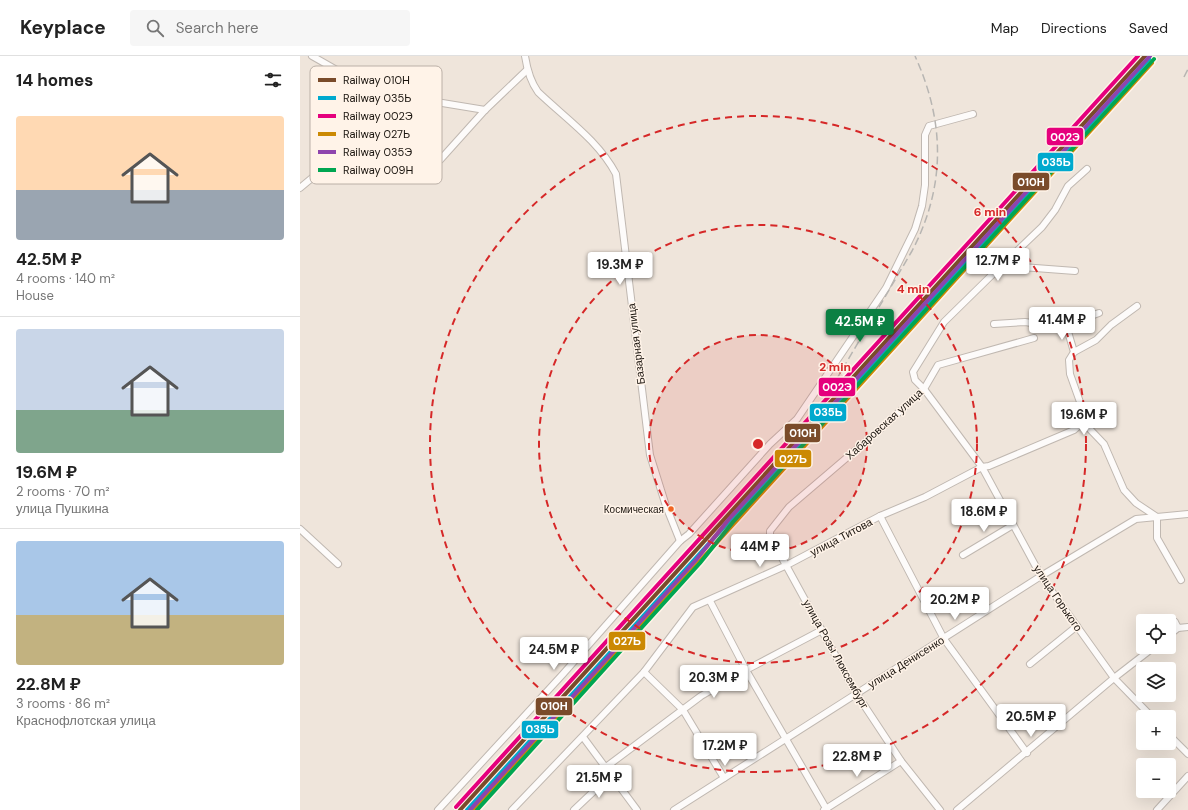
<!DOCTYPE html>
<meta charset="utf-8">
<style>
:root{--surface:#fff;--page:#f6f6f6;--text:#222;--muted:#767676;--line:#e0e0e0;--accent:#0b8043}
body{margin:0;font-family:"DM Sans",sans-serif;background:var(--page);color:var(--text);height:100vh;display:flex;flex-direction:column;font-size:15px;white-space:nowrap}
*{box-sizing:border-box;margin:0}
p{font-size:13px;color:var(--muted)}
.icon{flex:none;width:22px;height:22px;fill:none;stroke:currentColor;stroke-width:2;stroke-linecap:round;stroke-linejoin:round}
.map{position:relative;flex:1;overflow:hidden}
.panel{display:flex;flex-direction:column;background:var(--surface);width:300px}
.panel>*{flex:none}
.buttons{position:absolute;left:836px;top:558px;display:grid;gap:8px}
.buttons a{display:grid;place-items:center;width:40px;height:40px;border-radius:4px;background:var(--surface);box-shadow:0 4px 16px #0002;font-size:20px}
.price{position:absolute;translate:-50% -34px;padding:0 9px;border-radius:4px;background:#fff;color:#222;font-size:13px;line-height:26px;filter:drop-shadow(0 1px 2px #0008)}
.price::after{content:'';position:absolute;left:50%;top:24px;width:12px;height:9px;margin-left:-6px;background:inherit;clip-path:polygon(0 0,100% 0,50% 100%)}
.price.active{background:var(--accent);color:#fff}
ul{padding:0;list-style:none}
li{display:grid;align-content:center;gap:8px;height:212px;padding:0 16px}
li+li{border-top:1px solid var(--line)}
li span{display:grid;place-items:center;height:124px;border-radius:4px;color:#555}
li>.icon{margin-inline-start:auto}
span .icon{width:72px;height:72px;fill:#fffc;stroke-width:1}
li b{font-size:17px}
h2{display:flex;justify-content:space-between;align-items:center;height:48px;padding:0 16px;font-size:17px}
header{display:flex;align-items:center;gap:24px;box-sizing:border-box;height:56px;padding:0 20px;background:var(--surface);border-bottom:1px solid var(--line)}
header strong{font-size:19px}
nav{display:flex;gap:22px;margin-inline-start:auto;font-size:14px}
.search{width:280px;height:36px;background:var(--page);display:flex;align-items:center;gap:10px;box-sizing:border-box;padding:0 14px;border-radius:4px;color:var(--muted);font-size:15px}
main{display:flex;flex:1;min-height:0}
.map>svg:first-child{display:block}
</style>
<header>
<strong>Keyplace</strong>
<div class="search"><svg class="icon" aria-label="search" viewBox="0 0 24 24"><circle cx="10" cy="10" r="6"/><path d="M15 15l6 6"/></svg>Search here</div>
<nav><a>Map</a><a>Directions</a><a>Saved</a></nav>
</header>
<main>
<section class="panel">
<h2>14 homes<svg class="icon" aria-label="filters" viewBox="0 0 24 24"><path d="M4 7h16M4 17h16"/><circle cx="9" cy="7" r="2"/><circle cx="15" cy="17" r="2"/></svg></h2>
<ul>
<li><span style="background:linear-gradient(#ffd9b3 60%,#9aa5b1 0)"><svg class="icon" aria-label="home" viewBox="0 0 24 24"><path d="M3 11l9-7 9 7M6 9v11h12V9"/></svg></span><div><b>42.5M ₽</b><p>4 rooms · 140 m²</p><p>House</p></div></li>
<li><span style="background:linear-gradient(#c9d6e8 65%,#7fa58c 0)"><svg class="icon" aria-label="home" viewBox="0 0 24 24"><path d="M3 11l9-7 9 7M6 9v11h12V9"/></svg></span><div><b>19.6M ₽</b><p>2 rooms · 70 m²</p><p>улица Пушкина</p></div></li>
<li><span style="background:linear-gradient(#a9c7e8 60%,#c2b280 0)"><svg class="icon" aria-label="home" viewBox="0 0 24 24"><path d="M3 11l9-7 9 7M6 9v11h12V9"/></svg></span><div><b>22.8M ₽</b><p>3 rooms · 86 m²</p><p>Краснофлотская улица</p></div></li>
</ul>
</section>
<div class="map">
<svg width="888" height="754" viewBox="0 0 888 754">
<rect width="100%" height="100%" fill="#efe5db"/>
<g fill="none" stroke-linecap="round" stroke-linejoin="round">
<!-- minor casing -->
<g stroke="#c0b8b1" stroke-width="8">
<g id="minor">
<path d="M12 0 42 17 118 43 185 54"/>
<path d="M225 0C227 13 230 25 238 36 265 62 298 84 316 118L350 399 366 450 380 485"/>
<path d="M0 132 66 77 112 104H140L185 54 227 14"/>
<path d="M698 213 742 171 755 154 768 130 787 113"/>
<path d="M775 215 722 211 698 213 644 266 613 316 615 324 624 333 682 411 741 520 814 622 852 661"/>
<path d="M837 250 811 269 796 284 774 296 769 304 770 318 780 346 783 366 804 388 824 434 836 447 857 461V482L881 524"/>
<path d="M694 268 725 266 751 270 766 269 799 257"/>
<path d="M766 269 774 296"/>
<path d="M580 460 644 583 727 697"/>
<path d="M0 473 38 508"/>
<path d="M663 499 713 469"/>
<path d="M410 545 446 614 527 754"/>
<path d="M869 570 875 566 878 572 888 571"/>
<path d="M869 579 878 572"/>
<path d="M730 608 777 570"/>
<path d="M344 616 383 654 424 722"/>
<path d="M869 679 888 698"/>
<path d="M283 681 337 754"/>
<path d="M306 711 401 640 446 614 522 574"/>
<path d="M138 754 263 618 380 485 389 478 470 388 497 363 586 232 615 173 622 150 625 129V79L629 70 673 58"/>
<path d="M212 754 344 616 393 551 487 509 580 460 625 441 682 411 689 410 774 374 783 366"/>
<path d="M274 754 311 719"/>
<path d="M374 754 741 520 836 463 888 458"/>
<path d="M524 754 601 705"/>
<path d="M640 754 601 705 556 637 470 480V475L489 451 585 369 624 333 638 309 734 282"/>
<path d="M657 754 814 622 854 591"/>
<path d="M857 754 888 720"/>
</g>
</g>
<!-- minor -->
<use href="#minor" stroke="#fdfbfa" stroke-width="6"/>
<!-- rail -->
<g stroke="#b7b5b2" stroke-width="1.5" stroke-dasharray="8 4" stroke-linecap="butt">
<path d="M884 21 888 13"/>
<path d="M154 754 505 365 532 331 612 195C646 130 645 66 615 0"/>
</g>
<!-- rail-1 casing -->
<g stroke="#fff3e8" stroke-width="7">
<path id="rail-1" d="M160 754 845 0"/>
</g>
<!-- rail-2 casing -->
<g stroke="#fff3e8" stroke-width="7">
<path id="rail-2" d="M167 754 849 3"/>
</g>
<!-- rail-3 casing -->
<g stroke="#fff3e8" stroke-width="7">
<path id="rail-3" d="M156 751 838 0"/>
</g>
<!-- rail-4 casing -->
<g stroke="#fff3e8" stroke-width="7">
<path id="rail-4" d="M174 754 852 7"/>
</g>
<!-- rail-5 casing -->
<g stroke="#fff3e8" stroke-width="7">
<path id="rail-5" d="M170 754 396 504 429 463 850 0"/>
</g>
<!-- rail-6 casing -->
<g stroke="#fff3e8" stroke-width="7">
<path id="rail-6" d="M177 754 400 507 433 466 854 3"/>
</g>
<!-- rail-1 -->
<use href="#rail-1" stroke="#7a4b2a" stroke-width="4"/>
<!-- rail-2 -->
<use href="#rail-2" stroke="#00a9ce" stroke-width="4"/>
<!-- rail-3 -->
<use href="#rail-3" stroke="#e5007d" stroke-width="4"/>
<!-- rail-4 -->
<use href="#rail-4" stroke="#cb8903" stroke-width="4"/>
<!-- rail-5 -->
<use href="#rail-5" stroke="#8e44ad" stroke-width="4"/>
<!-- rail-6 -->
<use href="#rail-6" stroke="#00a651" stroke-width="4"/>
</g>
<!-- distance rings -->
<circle cx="458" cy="388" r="109" fill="#d62828" fill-opacity=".12"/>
<g fill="none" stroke="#d62828" stroke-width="2" stroke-dasharray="7 5">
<circle cx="458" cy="388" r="109"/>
<circle cx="458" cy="388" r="219"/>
<circle cx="458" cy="388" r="328"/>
</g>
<!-- markers -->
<circle fill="#f26522" stroke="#fff3e8" stroke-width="1.5" cx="371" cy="453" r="3.5"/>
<g text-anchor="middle" stroke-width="3" stroke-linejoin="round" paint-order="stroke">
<!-- bus labels -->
<g font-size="10" fill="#1b150f" stroke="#fff3e8" text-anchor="end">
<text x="364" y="457">Космическая</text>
</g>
<!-- street labels -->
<g font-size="11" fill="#1b150f" stroke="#fff3e8">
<text transform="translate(336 288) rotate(-97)" y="4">Базарная улица</text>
<text transform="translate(584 368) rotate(-42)" y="4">Хабаровская улица</text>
<text transform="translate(541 481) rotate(-28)" y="4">улица Титова</text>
<text transform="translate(758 542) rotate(56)" y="4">улица Горького</text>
<text transform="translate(536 598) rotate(61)" y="4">улица Розы Люксембург</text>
<text transform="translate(606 606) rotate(-32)" y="4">улица Денисенко</text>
</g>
</g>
<!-- legend -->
<rect x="10" y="10" width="132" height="118" rx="6" fill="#fff3e8" stroke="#bbb0a7" stroke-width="1"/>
<rect x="18" y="22" width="18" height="4" fill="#7a4b2a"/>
<rect x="18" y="40" width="18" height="4" fill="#00a9ce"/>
<rect x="18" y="58" width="18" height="4" fill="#e5007d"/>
<rect x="18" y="76" width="18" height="4" fill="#cb8903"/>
<rect x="18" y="94" width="18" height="4" fill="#8e44ad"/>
<rect x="18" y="112" width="18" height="4" fill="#00a651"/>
<g font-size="11" fill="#1b150f">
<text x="43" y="28">Railway 010Н</text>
<text x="43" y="46">Railway 035Ь</text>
<text x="43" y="64">Railway 002Э</text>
<text x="43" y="82">Railway 027Ь</text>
<text x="43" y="100">Railway 035Э</text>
<text x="43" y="118">Railway 009Н</text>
</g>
<circle cx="458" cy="388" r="6" fill="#d62828" stroke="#fff3e8" stroke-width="2"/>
<g font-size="12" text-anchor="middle" font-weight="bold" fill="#d62828" stroke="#fff3e8" stroke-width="3" stroke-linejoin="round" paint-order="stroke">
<text x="690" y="160">6 min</text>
<text x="613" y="237">4 min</text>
<text x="535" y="315">2 min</text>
</g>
<g stroke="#fff3e8" stroke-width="1.5">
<rect x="746" y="71" width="38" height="19" rx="4" fill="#e5007d"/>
<rect x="737" y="96" width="37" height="20" rx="4" fill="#00a9ce"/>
<rect x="712" y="116" width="38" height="19" rx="4" fill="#7a4b2a"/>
<rect x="518" y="321" width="38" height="20" rx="4" fill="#e5007d"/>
<rect x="509" y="347" width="38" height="19" rx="4" fill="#00a9ce"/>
<rect x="484" y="367" width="37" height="20" rx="4" fill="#7a4b2a"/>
<rect x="474" y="393" width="38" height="19" rx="4" fill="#cb8903"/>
<rect x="308" y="575" width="38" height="20" rx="4" fill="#cb8903"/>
<rect x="235" y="641" width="38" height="19" rx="4" fill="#7a4b2a"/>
<rect x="221" y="664" width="38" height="19" rx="4" fill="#00a9ce"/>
</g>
<g font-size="11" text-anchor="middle" font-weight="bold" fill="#fff">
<text x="765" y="85">002Э</text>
<text x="756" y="110">035Ь</text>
<text x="731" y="130">010Н</text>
<text x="537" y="335">002Э</text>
<text x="528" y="360">035Ь</text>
<text x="503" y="381">010Н</text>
<text x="493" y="407">027Ь</text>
<text x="327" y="589">027Ь</text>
<text x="254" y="654">010Н</text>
<text x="240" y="677">035Ь</text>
</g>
</svg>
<div class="buttons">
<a><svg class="icon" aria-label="locate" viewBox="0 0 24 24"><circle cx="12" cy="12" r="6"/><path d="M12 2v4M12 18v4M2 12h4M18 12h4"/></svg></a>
<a><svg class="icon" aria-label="layers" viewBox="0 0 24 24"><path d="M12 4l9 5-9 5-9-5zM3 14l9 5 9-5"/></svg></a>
<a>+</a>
<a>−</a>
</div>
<b class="price" style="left:698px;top:226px">12.7M ₽</b>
<b class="price" style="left:320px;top:230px">19.3M ₽</b>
<b class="price" style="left:762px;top:285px">41.4M ₽</b>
<b class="price active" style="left:560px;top:287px">42.5M ₽</b>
<b class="price" style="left:784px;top:380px">19.6M ₽</b>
<b class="price" style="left:684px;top:477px">18.6M ₽</b>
<b class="price" style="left:460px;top:512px">44M ₽</b>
<b class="price" style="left:655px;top:565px">20.2M ₽</b>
<b class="price" style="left:254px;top:615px">24.5M ₽</b>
<b class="price" style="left:414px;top:643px">20.3M ₽</b>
<b class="price" style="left:731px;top:682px">20.5M ₽</b>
<b class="price" style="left:425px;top:711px">17.2M ₽</b>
<b class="price" style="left:557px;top:722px">22.8M ₽</b>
<b class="price" style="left:299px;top:743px">21.5M ₽</b>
</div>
</main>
